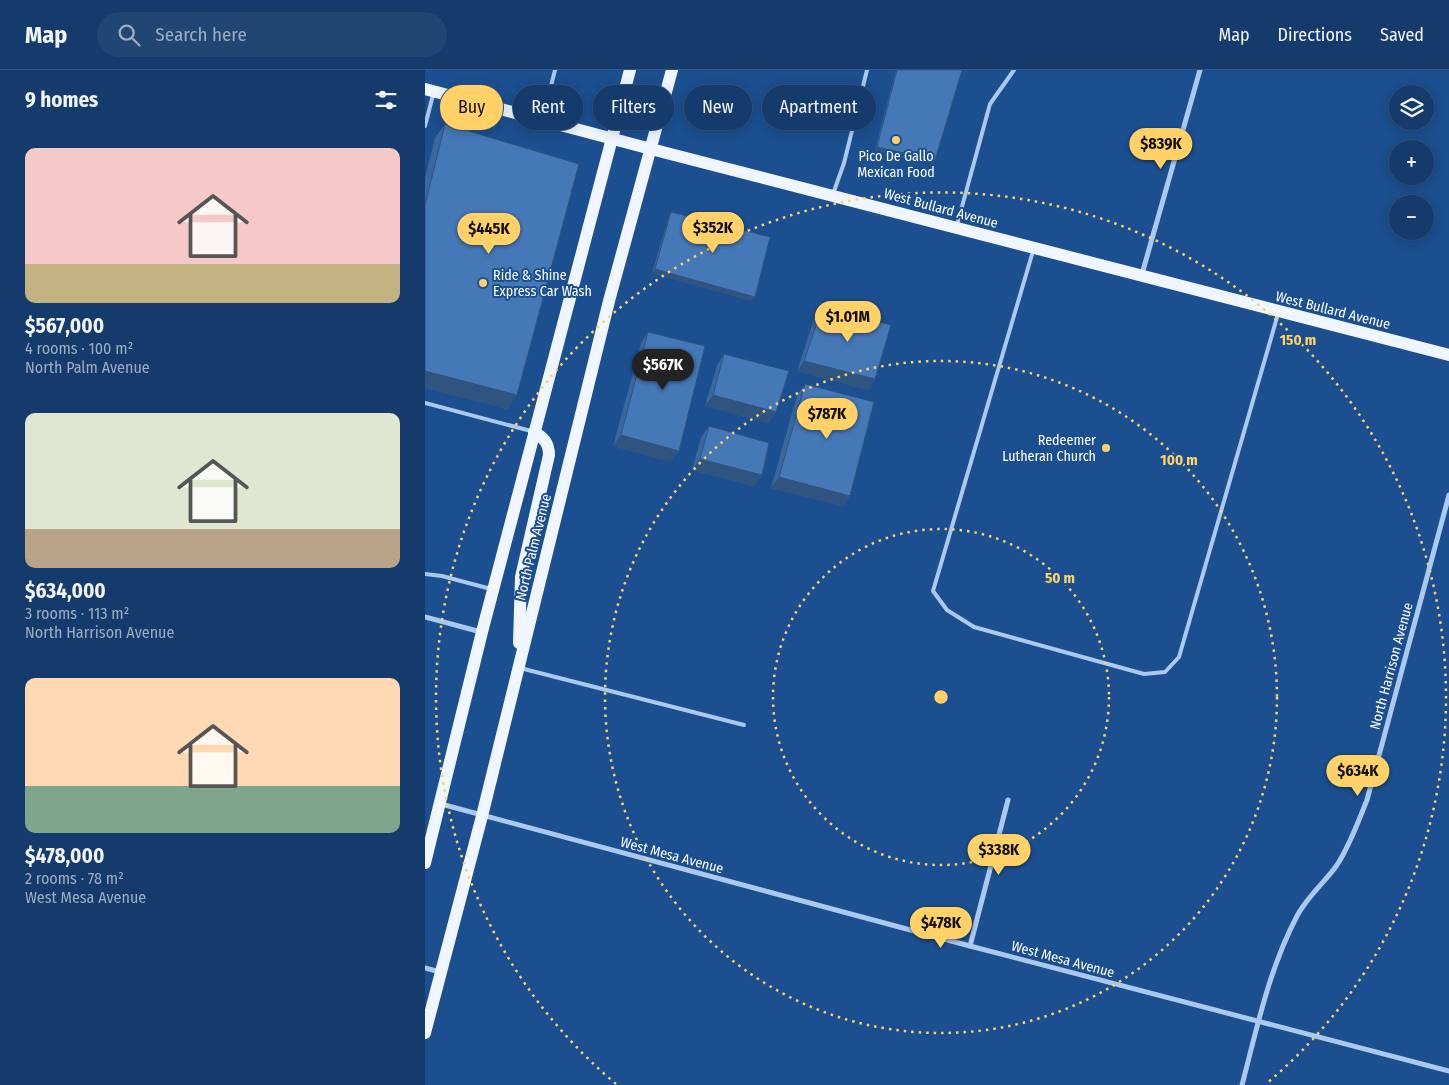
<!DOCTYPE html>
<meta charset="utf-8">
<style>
:root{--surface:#143b6b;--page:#214673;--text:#f1f3f6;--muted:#9dadc1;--line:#33557e;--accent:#ffd166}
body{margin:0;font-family:"Fira Sans Condensed",sans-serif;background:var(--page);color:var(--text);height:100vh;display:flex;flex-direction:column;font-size:19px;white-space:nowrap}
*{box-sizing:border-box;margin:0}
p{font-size:16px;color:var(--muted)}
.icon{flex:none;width:28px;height:28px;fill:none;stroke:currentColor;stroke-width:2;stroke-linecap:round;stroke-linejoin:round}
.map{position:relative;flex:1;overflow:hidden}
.details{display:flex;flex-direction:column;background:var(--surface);width:425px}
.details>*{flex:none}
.guide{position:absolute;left:15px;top:15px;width:475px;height:45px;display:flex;gap:10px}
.buttons{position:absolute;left:964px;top:15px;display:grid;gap:10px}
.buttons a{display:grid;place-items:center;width:45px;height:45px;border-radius:50%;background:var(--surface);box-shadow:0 2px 12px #0003,0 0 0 1px var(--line);font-size:25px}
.price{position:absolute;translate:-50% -42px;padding:0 11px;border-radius:18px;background:var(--accent);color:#111;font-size:16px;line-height:32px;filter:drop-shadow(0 1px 2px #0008)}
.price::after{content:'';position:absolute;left:50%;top:30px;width:15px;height:11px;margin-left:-8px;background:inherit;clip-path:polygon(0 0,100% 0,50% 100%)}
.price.on{background:#222;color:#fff}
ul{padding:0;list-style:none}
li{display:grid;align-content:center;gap:10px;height:265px;padding:0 25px}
li span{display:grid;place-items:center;height:155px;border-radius:10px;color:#555}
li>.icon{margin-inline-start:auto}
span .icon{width:90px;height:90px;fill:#fffc;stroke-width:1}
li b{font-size:21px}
h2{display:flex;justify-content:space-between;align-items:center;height:60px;padding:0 25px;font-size:21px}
.chip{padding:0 18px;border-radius:22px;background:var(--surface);box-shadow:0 2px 12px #0003,0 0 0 1px var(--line);font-size:18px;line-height:45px}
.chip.on{background:var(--accent);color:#111}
header{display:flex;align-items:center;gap:30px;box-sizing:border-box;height:70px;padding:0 25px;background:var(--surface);border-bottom:1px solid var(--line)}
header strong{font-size:24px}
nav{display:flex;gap:28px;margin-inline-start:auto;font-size:18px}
.search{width:350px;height:45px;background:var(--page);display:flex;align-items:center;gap:12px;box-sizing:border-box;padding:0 18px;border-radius:28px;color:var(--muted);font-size:19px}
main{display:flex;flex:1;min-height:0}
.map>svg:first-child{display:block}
</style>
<header>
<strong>Map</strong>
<div class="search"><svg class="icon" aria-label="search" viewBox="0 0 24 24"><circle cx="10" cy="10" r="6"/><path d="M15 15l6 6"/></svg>Search here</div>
<nav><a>Map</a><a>Directions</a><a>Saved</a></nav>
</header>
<main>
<section class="details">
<h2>9 homes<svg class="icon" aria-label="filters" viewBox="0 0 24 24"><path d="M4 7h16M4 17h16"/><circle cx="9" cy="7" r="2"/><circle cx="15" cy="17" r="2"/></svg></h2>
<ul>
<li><span style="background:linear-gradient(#f6c9c9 75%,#c2b280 0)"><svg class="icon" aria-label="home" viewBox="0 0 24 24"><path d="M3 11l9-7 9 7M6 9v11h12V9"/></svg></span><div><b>$567,000</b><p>4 rooms · 100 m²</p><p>North Palm Avenue</p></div></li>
<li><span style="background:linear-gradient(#dfe7d0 75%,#b9a48a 0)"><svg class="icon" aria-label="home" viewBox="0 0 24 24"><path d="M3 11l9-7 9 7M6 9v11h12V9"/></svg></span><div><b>$634,000</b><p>3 rooms · 113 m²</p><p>North Harrison Avenue</p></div></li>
<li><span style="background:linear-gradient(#ffd9b3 70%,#7fa58c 0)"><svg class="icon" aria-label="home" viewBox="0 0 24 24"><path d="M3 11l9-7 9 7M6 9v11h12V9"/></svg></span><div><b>$478,000</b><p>2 rooms · 78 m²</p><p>West Mesa Avenue</p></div></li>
</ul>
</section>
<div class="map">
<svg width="1024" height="1015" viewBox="0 0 1024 1015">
<rect width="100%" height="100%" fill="#1b4f8f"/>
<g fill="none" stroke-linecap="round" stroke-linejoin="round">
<!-- lane -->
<g stroke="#a9c9ee" stroke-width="4">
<path d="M118 48 130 0"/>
<path d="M0 56 8 25"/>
<path d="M408 124 419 93 442 0"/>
<path d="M532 155 565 34 589 0"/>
<path d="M608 181 508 521 522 540 549 557 719 604 740 602 754 587 853 244"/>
<path d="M0 333 106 361"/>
<path d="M0 504 17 506 66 519"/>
<path d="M95 598 319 655"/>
</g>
<!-- street -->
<g stroke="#a9c9ee" stroke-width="5">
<path d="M717 204 775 0"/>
<path d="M0 547 56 562"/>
<path d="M16 734 545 876 1024 1001"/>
<path d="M545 876 583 730"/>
<path d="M0 898 15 902"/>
<path d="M817 1015C832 958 844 899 872 846 882 827 900 812 912 795 925 775 933 752 942 730L1024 425"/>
</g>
<!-- primary -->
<g stroke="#f0f6ff" stroke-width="12">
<path d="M0 19 226 79 1024 285"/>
<path d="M94 573 96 507 124 385C124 373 119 368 109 362"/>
<path d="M0 793 57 562 205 0"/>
<path d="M0 963 57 746 184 231 247 0"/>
</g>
</g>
<!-- wall -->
<g fill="#3a679d">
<path d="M471 0H537L507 94 450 80Z"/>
<path d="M20 54 92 325 82 339 0 318V108L10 68Z"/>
<path d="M246 142 327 231 227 203 244 146Z"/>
<path d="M397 238 443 320 372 301 389 249Z"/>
<path d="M223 262 246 392 188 376 216 273Z"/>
<path d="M299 284 351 342 343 353 280 336 292 295Z"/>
<path d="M380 314 425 426 418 436 346 418 372 325Z"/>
<path d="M284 356 337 405 329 416 267 400 276 367Z"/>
</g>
<!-- shaded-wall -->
<g fill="#305480">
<path d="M452 77 510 90 507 94 450 80Z"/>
<path d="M230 199 330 227 327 231 227 203Z"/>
<path d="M379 291 450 309 443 320 372 301Z"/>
<path d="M0 301 92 325 82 339 0 318Z"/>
<path d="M288 325 351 342 343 353 280 336Z"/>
<path d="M196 365 254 381 246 392 188 376Z"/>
<path d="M275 389 337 405 329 416 267 400Z"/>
<path d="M354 407 425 426 418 436 346 418Z"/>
</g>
<!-- building -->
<g fill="#4478b7" stroke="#305480">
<path d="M472 0H537L510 90 452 77Z"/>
<path d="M20 54 154 94 92 325 0 301V135Z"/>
<path d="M246 142 345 167 330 227 230 199Z"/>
<path d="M397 238 466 255 450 309 379 291Z"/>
<path d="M223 262 280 276 254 381 196 365Z"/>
<path d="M299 284 364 301 351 342 288 325Z"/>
<path d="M380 314 449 332 425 426 354 407Z"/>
<path d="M284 356 344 373 337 405 275 389Z"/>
</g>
<!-- distance rings -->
<g fill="none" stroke="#ffd166" stroke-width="2.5" stroke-dasharray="2.5 5">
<circle cx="516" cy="627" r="168"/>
<circle cx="516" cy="627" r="336"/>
<path d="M191 1014A505 505 0 1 1 841 1014"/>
</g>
<!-- markers -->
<g fill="#ffd166" stroke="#1b4f8f" stroke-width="2">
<circle cx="471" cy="70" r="5"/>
<circle cx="58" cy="213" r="5"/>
<circle cx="681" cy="378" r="5"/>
</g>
<g text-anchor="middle" stroke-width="4" stroke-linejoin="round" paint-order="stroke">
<!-- poi labels -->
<g font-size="14" fill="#fff" stroke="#1b4f8f">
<text x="471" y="91">Pico De Gallo<tspan x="471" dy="16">Mexican Food</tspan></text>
<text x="68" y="210" text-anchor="start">Ride &amp; Shine<tspan x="68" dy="16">Express Car Wash</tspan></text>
<text x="671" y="375" text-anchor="end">Redeemer<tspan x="671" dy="16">Lutheran Church</tspan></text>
</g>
<!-- street labels -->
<g font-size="14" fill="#fff" stroke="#1b4f8f">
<text transform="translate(516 138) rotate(15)" y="5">West Bullard Avenue</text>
<text transform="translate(908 240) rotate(14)" y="5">West Bullard Avenue</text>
<text transform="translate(108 477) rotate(-76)" y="5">North Palm Avenue</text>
<text transform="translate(966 596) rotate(-75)" y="5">North Harrison Avenue</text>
<text transform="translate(247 785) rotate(15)" y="5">West Mesa Avenue</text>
<text transform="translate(638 889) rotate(15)" y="5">West Mesa Avenue</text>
</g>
</g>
<circle cx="516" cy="627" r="8" fill="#ffd166" stroke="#1b4f8f" stroke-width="2.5"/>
<g font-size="15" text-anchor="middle" font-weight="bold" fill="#ffd166" stroke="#1b4f8f" stroke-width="4" stroke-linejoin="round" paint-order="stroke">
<text x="873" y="275">150 m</text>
<text x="754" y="395">100 m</text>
<text x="635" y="513">50 m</text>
</g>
</svg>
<div class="buttons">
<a><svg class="icon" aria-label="layers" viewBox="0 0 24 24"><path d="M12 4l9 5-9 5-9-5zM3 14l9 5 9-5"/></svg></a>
<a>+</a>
<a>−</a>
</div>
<b class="price" style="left:736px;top:100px">$839K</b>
<b class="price" style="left:288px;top:184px">$352K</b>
<b class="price" style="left:64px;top:185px">$445K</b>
<b class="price" style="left:423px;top:273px">$1.01M</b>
<b class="price on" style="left:238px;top:321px">$567K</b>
<b class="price" style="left:402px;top:370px">$787K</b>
<b class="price" style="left:933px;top:727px">$634K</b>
<b class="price" style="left:574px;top:806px">$338K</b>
<b class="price" style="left:516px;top:879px">$478K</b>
<div class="guide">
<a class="chip on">Buy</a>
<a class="chip">Rent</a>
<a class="chip">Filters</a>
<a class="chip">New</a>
<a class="chip">Apartment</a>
</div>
</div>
</main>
